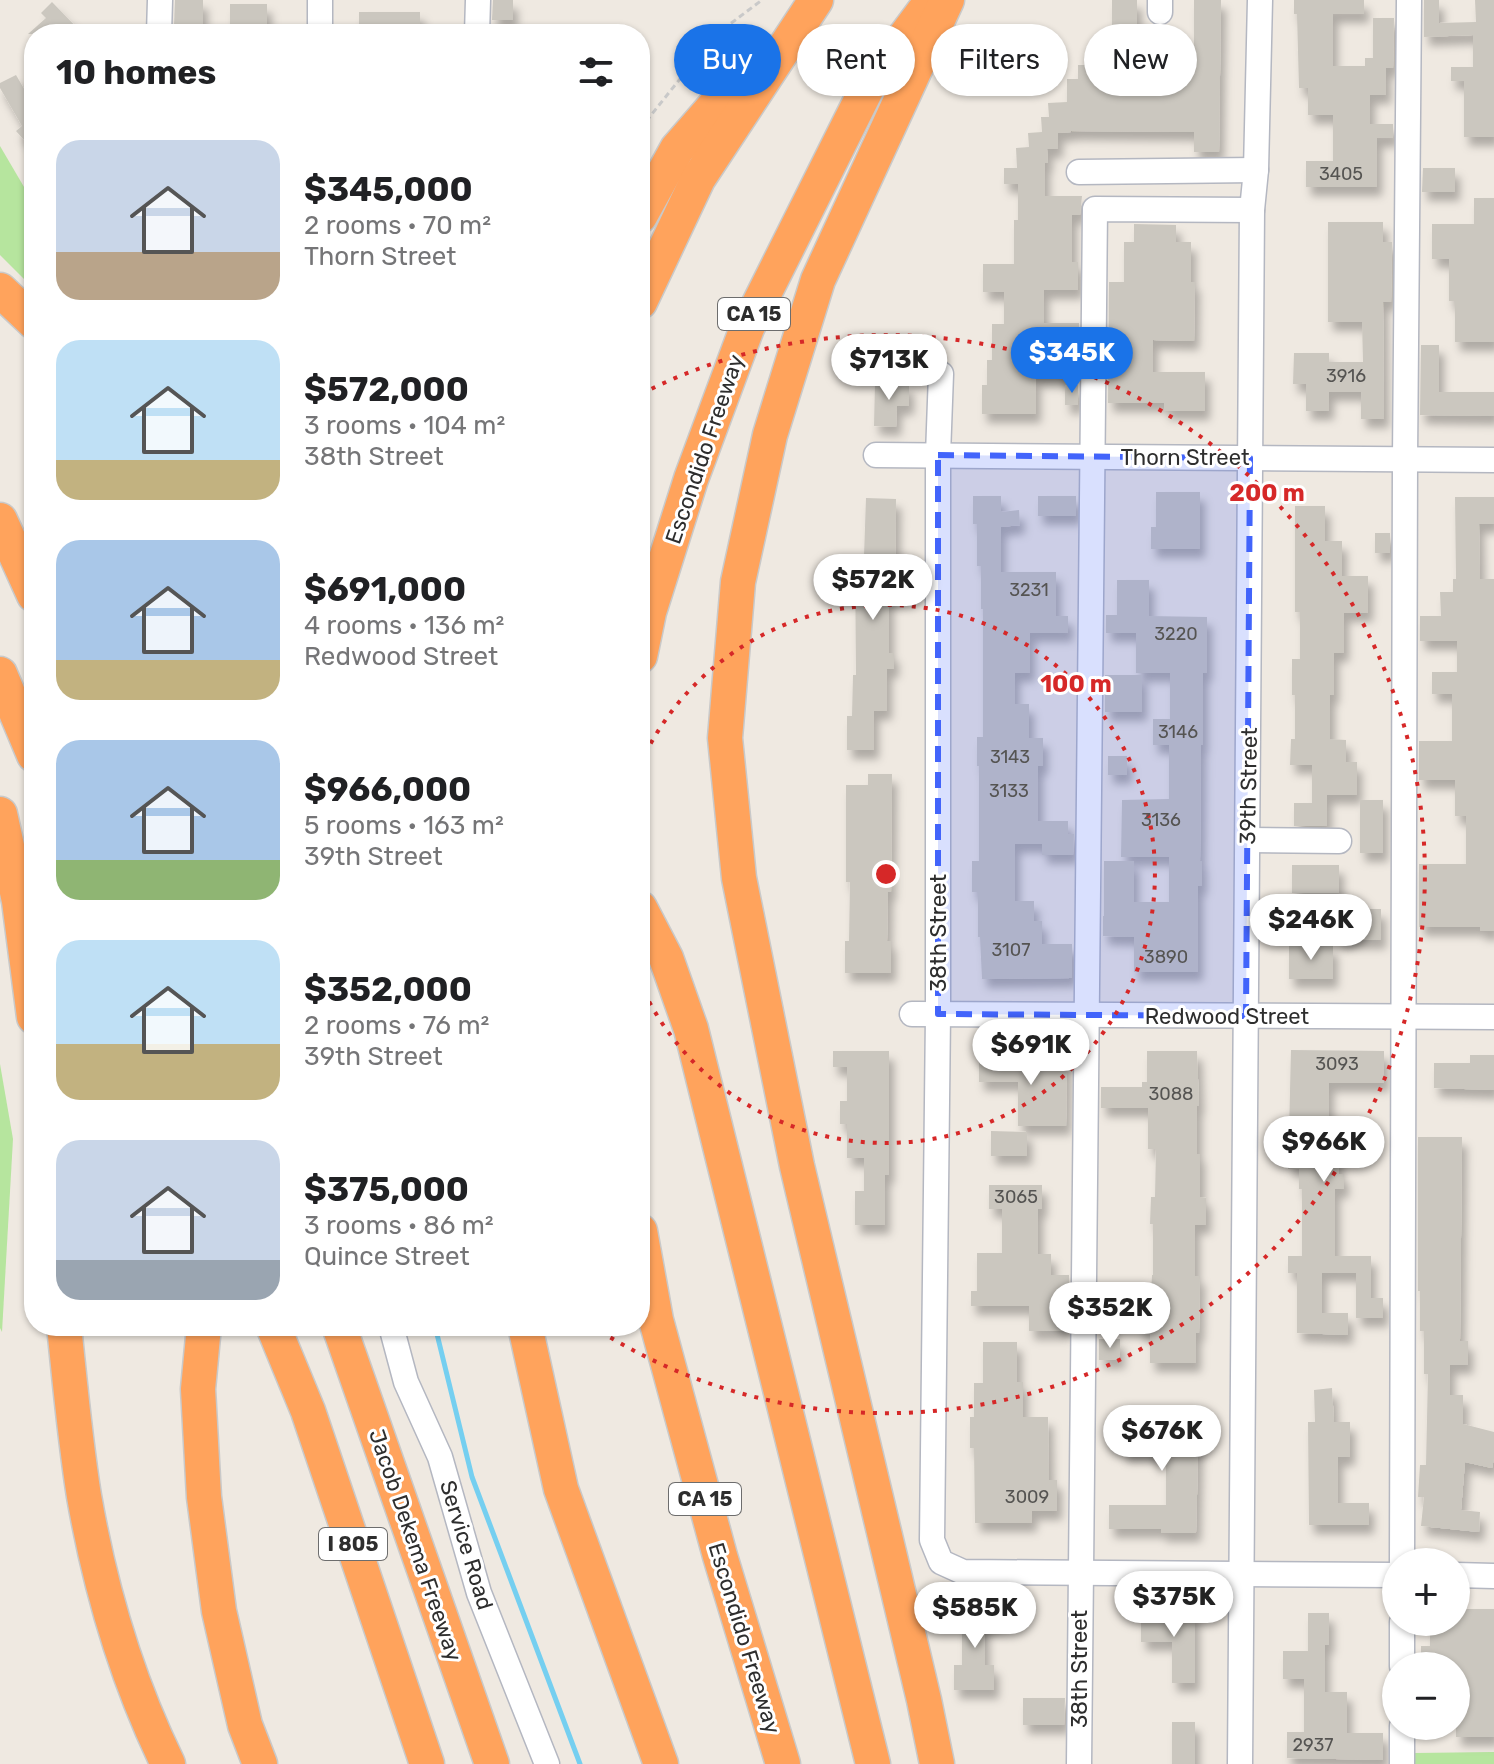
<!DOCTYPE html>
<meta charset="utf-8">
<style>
:root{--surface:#fff;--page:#f6f6f6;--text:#202124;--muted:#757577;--accent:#1a73e8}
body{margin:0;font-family:Rubik,sans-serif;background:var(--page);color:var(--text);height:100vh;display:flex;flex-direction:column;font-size:30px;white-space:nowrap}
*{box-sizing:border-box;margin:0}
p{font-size:26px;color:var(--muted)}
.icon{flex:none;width:44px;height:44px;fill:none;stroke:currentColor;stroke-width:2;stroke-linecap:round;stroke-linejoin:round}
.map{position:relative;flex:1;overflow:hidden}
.details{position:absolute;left:24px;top:24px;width:626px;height:1312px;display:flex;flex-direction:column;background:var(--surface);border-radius:32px;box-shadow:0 2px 6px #0004}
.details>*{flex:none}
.guide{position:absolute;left:674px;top:24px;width:700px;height:72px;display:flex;gap:16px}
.controls{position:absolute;left:1382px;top:1548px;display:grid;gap:16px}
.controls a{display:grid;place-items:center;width:88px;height:88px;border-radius:50%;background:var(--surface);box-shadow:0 2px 6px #0004;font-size:40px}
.price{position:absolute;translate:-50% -68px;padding:0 18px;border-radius:28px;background:#fff;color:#222;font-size:26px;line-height:52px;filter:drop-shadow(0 2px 4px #0008)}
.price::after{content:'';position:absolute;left:50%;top:48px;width:24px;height:18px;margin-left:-12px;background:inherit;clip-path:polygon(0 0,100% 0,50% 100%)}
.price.on{background:var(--accent);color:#fff}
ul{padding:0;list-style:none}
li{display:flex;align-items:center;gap:24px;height:200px;padding:0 32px}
li span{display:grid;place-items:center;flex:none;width:224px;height:160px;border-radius:24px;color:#555}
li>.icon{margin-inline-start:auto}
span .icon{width:96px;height:96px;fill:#fffc;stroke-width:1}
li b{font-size:34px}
h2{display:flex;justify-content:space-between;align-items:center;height:96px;padding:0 32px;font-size:34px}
.chip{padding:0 28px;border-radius:36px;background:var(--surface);box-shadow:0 2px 6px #0004;font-size:28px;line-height:72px}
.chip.on{background:var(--accent);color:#fff}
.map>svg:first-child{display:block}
</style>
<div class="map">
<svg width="1494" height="1764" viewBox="0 0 1494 1764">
<defs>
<filter id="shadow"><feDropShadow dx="5" dy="9" stdDeviation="4" flood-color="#0004"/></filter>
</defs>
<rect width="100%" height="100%" fill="#efe9e1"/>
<!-- green -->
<g fill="#b6e59e">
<path d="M0 146 34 204V289L0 255Z"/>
<path d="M0 1064 13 1139 2 1332 0 1328Z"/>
<path d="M1494 1752V1764H1415V1753Z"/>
</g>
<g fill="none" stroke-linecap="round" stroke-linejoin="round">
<!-- stream -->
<path stroke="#75cff0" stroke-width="5" d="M435 1326 472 1477 580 1764"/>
</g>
<!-- building -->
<g fill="#cbc7bf" filter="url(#shadow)">
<path d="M175 0H203V26H174Z"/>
<path d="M493 0H513V20H492Z"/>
<path d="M1112 0H1137V53H1194V0H1221L1219 152H1194V132L1071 131V132L1058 133V149H1047L1048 163H1045V196H1082L1080 215H1072V262H1078V290H1044V323H1079V337H1068L1069 379H1036V414H982V385H987V360H992V324H1004V292H983V264H1014V220H1018V184H1004V168H1017L1016 148 1029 147 1028 133 1042 132 1041 117H1049L1048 103 1067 102V79H1078V65H1087V49H1097V33H1112Z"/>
<path d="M1294 0H1364V14H1333V66H1365V58H1373V18H1394L1393 68H1386V95H1370V124H1393V138H1377V187H1306V161H1333V115H1308V88H1299L1297 14H1294Z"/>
<path d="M1424 0H1439V23L1476 22 1475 0H1494V137H1464V81H1451V67H1473V35L1424 37Z"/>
<path d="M52 2 83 34H28L46 18 41 13Z"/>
<rect x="230" y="4" width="37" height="30"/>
<rect x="359" y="12" width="61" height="22"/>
<path d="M16 75 34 106V151L16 131 22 126 0 88V83Z"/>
<path d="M1423 168H1455V192H1422Z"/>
<path d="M1474 198H1494V342H1455V301H1449V259H1432V224H1474Z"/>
<path d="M1328 222H1383V242H1392L1391 302H1383L1384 419H1361V392H1329V411H1306V384H1293L1294 353H1329V362H1363L1362 322H1328Z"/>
<path d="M1134 224 1176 225V242H1191V282H1195L1194 341 1153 340V372H1205V411H1164V403H1108L1109 282H1124V242H1134Z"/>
<path d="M1421 345H1439V392H1494V416L1420 415Z"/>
<path d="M875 382 909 384V406H897L896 427 874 426Z"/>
<rect x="1065" y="385" width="13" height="20"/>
<path d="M1156 492H1200V549H1151V527H1156Z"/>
<path d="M973 496H1001V512L1019 510 1020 525 1001 527V572H1056V616H1068V633H1030V673H1015V704H1029V738H1043V766H1038V821H1068V834H1074L1073 855H1042V844H1015V901H1034V921H1042V944H1072V978L982 979 980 937H978V892H972V861H979V766H977V737H983V609H981V566H977V524H973Z"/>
<rect x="1038" y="496" width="38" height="20"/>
<path d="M1455 497H1494V524H1479L1480 579H1494V931H1480V927H1419V864H1466V816H1455V780H1419V741H1452V694H1432V672H1457V641H1420V616H1441L1440 592H1453V579H1456Z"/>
<path d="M866 498 896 499 895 597H889V653H894V669H887V711H874V750H847V716H852L853 675H856L855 556H864Z"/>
<path d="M1295 506H1325V541H1342V576H1368V613H1344V653H1334V695H1330V739L1346 740V762H1357V795H1327V826H1294V803H1312V765H1290L1291 739H1295V695H1292V659H1300V612H1295Z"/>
<rect x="1375" y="533" width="15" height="20"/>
<path d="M1117 580H1149V616L1207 617V673H1203V745H1201L1200 861H1202V886H1198V972H1134V937L1103 936V916H1104V861H1134V902H1169V857H1121L1122 800 1169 799V745H1153V719H1170V673H1136V633H1106V615H1117Z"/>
<rect x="1105" y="675" width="37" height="37"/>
<rect x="1108" y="756" width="19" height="19"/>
<path d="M868 774H892L891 892H888L887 941H891V973H845V941H849L850 882H846V785H868Z"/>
<rect x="1360" y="800" width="23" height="53"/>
<rect x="1292" y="865" width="47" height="28"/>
<rect x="1338" y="909" width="43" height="31"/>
<rect x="1289" y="946" width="44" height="33"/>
<path d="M1291 1050 1384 1051V1083H1329V1132H1336V1153H1339V1174H1344V1189H1335V1256H1371V1298H1383V1318H1356V1273H1322V1313H1348V1335L1297 1333V1273H1288V1256H1302V1189H1299V1169H1288L1287 1132H1289Z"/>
<path d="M833 1051H889V1175H885V1225H855V1191H864V1158H847V1124H840V1101H847V1067H833Z"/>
<path d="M1147 1051H1197L1199 1106H1197V1154H1200V1197L1206 1198V1225H1195V1276H1200L1199 1333H1196V1363H1150V1333H1139V1310H1135V1293H1151L1152 1275H1153V1224H1150L1151 1197H1155L1156 1149H1148V1108H1101V1087H1142V1082H1147Z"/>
<path d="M979 1053H1009V1062H1067L1066 1126H1018V1082H979Z"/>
<path d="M1470 1055H1494V1090L1434 1088V1063H1470Z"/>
<path d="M991 1131 1027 1132V1156H991Z"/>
<path d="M1418 1137H1462L1460 1341H1468V1365H1450V1395H1463V1424L1494 1432V1458L1492 1468 1465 1462 1461 1510 1480 1512 1479 1532 1421 1526 1424 1497H1418L1420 1465H1426L1428 1374H1424V1331H1420V1291H1418Z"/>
<path d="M989 1185H1042V1209H1038V1254H1051V1275H1069V1308H1065V1331H1029V1306H971V1291H977V1253H1002V1209H989Z"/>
<rect x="1099" y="1339" width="21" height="21"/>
<path d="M983 1342H1017V1382H1023V1417H1048L1049 1480H1057V1511H1032V1523H975L974 1448H970V1417H974V1383H983Z"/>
<path d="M1332 1388 1334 1422H1350V1457H1338V1503H1369V1525H1309L1308 1422H1315L1314 1390Z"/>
<path d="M1109 1419 1199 1420 1196 1533H1161V1529H1109V1505H1166V1454H1122V1440H1109Z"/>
<path d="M962 1606H996V1624H985V1665H994V1690H954V1665H962Z"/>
<path d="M1456 1609H1494V1737H1456V1666H1421V1646H1430V1622H1456Z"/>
<path d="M1141 1611H1195V1683H1172V1642H1141Z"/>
<path d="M1308 1613H1329V1645H1325V1692H1347V1733H1383V1760L1287 1758V1732H1304V1679H1283V1651H1308Z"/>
<path d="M1023 1698H1065L1064 1725H1023Z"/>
<rect x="1172" y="1722" width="23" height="42"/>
</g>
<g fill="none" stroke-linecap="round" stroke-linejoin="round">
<!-- minor casing -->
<g stroke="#b4b7c1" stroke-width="27">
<g id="minor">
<path d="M1160 12V0"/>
<path d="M159 34 160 0"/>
<path d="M320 34V0"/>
<path d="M477 34 478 0"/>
<path d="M1079 172 1256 170"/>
<path d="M941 374 938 455V1014L932 1540 941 1562 963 1572 1396 1575"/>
<path d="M876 455 1494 460"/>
<path d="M1248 840 1339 841"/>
<path d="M912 1014 1494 1017"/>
<path d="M391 1326 406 1382 440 1457 479 1593 547 1764"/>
<path d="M1402 1562 1405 459 1409 0"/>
<path d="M1456 1575 1494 1576"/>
<path d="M1402 1666V1622"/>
<path d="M1079 1764 1095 209 1252 210"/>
<path d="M1240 1764 1252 210 1256 170 1260 0"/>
<path d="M1402 1764V1726"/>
</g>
</g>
<!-- highway casing -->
<g stroke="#c9c9c9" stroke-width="37">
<g id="highway">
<path d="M640 216 677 149 759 55"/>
<path d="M0 290 34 322"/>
<path d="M640 302 698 179 816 0"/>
<path d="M0 520 34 595"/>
<path d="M640 656 649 612 691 479 747 328 868 86 930 3"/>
<path d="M0 674 34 755"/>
<path d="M0 814 19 901 34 1017"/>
<path d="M640 908 666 958 691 1029 873 1764"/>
<path d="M640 1231 656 1320 720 1556 783 1764"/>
<path d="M64 1326C70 1383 75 1440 84 1496 100 1588 127 1680 168 1764"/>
<path d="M204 1326 198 1389 204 1497 219 1611 245 1725 260 1764"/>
<path d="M273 1326 308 1411 427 1764"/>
<path d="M339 1326 492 1764"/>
<path d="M525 1326 561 1489 661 1764"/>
<path d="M937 1764 924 1700 797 1166 739 878 725 738 738 582 770 435 818 280 947 0"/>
</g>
</g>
<!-- path -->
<path stroke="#c9c9c9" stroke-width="3" stroke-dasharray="6 4" stroke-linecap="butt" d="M640 129 711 40 722 30 762 0"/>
<!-- minor -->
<use href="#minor" stroke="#fff" stroke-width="24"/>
<!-- highway -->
<use href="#highway" stroke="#ffa35c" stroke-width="34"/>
</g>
<!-- marked area -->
<path fill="#4264fb" fill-opacity="0.2" stroke="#4264fb" stroke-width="6" stroke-dasharray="16 10" stroke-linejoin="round" d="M938 455 1250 458 1246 1016 938 1014Z"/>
<!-- distance rings -->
<g fill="none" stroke="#d62828" stroke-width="4" stroke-dasharray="4 8">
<path d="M640 765A269 269 0 1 1 640 983"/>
<path d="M641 394A539 539 0 1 1 592 1326"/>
</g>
<g text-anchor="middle" stroke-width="6" stroke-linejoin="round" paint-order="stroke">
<!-- number labels -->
<g font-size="18" fill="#555452">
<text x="1341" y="180">3405</text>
<text x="1346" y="382">3916</text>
<text x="1029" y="596">3231</text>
<text x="1176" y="640">3220</text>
<text x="1178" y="738">3146</text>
<text x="1010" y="763">3143</text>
<text x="1009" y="797">3133</text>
<text x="1161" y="826">3136</text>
<text x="1011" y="956">3107</text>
<text x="1166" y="963">3890</text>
<text x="1337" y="1070">3093</text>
<text x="1171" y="1100">3088</text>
<text x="1016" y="1203">3065</text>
<text x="1027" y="1503">3009</text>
<text x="1313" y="1751">2937</text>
</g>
<!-- shield labels -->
<g fill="#fff" stroke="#6d6d6d" stroke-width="2">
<rect x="718" y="298" width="72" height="32" rx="6"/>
<rect x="669" y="1483" width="72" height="32" rx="6"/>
<rect x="319" y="1528" width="68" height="32" rx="6"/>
</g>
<g font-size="20" font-weight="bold" fill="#2e2e2e">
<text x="754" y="321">CA 15</text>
<text x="705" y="1506">CA 15</text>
<text x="353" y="1551">I 805</text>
</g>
<!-- street labels -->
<g font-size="22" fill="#2e2e2e" stroke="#fff">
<text transform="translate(704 449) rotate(-71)" y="8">Escondido Freeway</text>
<text x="1185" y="465">Thorn Street</text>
<text transform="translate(1248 786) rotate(-89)" y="8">39th Street</text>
<text transform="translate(938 933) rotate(-90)" y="8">38th Street</text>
<text x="1227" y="1024">Redwood Street</text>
<text transform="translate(416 1545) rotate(71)" y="8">Jacob Dekema Freeway</text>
<text transform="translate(467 1545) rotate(73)" y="8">Service Road</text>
<text transform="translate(745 1638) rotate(73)" y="8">Escondido Freeway</text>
<text transform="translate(1079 1669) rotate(-90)" y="8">38th Street</text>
</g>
</g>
<circle cx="886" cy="874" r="12" fill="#d62828" stroke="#fff" stroke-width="4"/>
<g font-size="24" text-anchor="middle" font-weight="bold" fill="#d62828" stroke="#fff" stroke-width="6" stroke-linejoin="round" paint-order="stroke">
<text x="1267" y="501">200 m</text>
<text x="1076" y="692">100 m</text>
</g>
</svg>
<div class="controls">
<a>+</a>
<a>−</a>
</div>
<b class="price on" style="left:1072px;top:395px">$345K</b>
<b class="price" style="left:889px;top:402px">$713K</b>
<b class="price" style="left:873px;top:622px">$572K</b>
<b class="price" style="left:1311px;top:962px">$246K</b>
<b class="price" style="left:1031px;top:1087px">$691K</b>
<b class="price" style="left:1324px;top:1184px">$966K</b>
<b class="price" style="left:1110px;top:1350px">$352K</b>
<b class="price" style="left:1162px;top:1473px">$676K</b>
<b class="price" style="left:1174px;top:1639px">$375K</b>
<b class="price" style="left:975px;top:1650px">$585K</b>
<div class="guide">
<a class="chip on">Buy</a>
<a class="chip">Rent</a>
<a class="chip">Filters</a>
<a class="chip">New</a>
</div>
<section class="details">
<h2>10 homes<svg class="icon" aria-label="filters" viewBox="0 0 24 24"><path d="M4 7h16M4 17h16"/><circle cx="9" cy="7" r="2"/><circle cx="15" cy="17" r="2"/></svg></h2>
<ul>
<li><span style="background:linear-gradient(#c9d6e8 70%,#b9a48a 0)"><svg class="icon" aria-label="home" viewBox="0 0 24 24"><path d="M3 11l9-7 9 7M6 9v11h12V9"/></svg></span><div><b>$345,000</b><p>2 rooms · 70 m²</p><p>Thorn Street</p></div></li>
<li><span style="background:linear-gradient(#bfe0f5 75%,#c2b280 0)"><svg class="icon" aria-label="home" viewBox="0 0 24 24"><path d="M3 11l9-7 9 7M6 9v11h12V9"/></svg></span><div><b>$572,000</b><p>3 rooms · 104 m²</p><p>38th Street</p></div></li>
<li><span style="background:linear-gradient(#a9c7e8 75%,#c2b280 0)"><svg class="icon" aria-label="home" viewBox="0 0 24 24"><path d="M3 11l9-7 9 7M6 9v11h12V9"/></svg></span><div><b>$691,000</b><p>4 rooms · 136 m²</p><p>Redwood Street</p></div></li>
<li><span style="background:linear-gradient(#a9c7e8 75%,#8fb573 0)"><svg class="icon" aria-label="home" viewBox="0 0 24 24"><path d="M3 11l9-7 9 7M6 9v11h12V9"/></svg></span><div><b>$966,000</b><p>5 rooms · 163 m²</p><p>39th Street</p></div></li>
<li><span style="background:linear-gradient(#bfe0f5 65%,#c2b280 0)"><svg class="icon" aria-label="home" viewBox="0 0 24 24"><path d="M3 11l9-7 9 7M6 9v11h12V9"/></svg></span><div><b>$352,000</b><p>2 rooms · 76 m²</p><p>39th Street</p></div></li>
<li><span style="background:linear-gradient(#c9d6e8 75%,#9aa5b1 0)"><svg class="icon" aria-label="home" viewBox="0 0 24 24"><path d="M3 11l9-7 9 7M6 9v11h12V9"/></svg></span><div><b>$375,000</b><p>3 rooms · 86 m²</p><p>Quince Street</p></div></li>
</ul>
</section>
</div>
